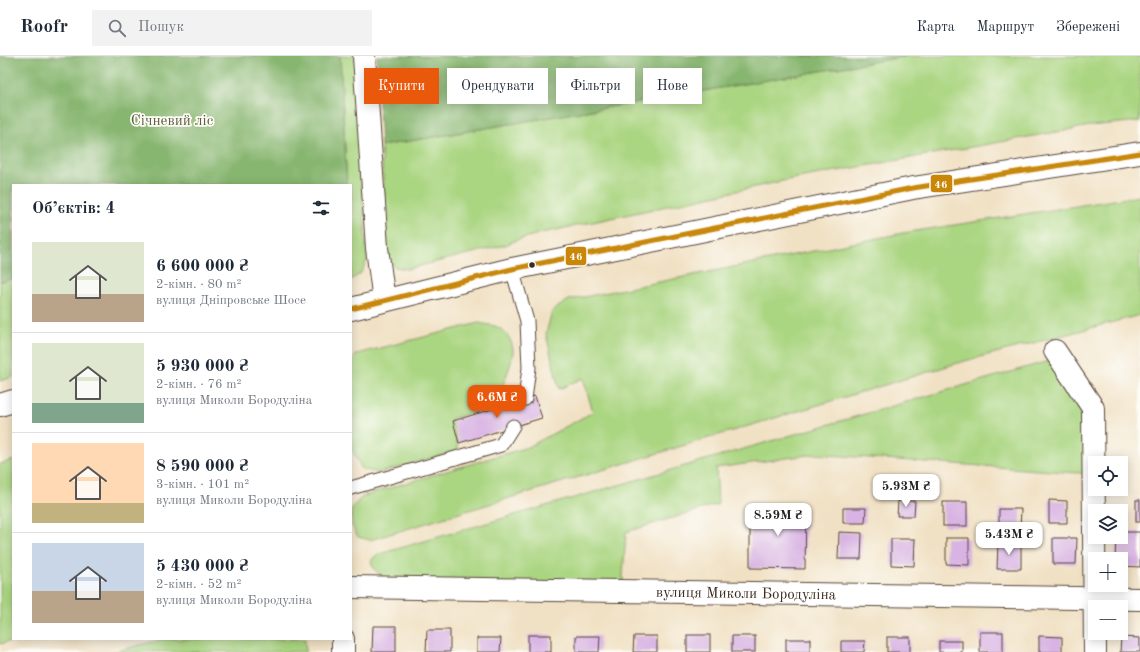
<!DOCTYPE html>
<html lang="uk">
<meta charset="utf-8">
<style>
:root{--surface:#fff;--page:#f2f2f3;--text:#1f2937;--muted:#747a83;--line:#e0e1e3;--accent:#ea580c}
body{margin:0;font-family:"Old Standard TT",serif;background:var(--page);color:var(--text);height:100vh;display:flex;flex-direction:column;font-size:15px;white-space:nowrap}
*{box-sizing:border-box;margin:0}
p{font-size:13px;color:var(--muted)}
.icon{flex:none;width:22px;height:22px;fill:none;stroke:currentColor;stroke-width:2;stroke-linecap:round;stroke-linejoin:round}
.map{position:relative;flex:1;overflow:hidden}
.details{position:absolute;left:12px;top:128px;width:340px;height:456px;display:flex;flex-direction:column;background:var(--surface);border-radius:0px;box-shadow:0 2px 10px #0003}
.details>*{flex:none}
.banner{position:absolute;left:364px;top:12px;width:380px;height:36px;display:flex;gap:8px}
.buttons{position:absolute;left:1088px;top:400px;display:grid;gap:8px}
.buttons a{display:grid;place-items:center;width:40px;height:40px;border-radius:0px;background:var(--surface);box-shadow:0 2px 10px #0003;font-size:20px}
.price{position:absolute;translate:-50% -34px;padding:0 9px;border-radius:8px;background:#fff;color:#222;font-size:13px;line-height:26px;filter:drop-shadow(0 1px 2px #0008)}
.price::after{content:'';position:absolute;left:50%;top:24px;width:12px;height:9px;margin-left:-6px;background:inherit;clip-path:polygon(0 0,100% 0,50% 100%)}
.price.current{background:var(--accent);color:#fff}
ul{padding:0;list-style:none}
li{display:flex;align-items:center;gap:12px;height:100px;padding:0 20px}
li+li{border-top:1px solid var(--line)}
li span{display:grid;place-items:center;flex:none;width:112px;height:80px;border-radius:0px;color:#555}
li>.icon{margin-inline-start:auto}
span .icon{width:48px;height:48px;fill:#fffc;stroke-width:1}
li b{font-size:17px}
h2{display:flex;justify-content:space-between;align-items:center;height:48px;padding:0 20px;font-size:17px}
.pill{padding:0 14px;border-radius:0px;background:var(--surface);box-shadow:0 2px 10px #0003;font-size:14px;line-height:36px}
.pill.current{background:var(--accent);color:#fff}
header{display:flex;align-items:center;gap:24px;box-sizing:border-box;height:56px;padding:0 20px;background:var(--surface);border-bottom:1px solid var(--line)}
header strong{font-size:19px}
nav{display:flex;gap:22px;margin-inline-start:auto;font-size:14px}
.search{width:280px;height:36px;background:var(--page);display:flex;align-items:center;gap:10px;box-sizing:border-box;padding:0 14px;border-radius:0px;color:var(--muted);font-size:15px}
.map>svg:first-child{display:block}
</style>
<header>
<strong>Roofr</strong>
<div class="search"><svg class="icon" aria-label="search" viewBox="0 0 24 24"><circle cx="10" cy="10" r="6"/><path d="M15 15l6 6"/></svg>Пошук</div>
<nav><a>Карта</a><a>Маршрут</a><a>Збережені</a></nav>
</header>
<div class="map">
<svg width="1140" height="596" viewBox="0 0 1140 596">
<rect width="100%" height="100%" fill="#fdfcf7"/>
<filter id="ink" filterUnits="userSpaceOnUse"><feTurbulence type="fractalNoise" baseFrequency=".025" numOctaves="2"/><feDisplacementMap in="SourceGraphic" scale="8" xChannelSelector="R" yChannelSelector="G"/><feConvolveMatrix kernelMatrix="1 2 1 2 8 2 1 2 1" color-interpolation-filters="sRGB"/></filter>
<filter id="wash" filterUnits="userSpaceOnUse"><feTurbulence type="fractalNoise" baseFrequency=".012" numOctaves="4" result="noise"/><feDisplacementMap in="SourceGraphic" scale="16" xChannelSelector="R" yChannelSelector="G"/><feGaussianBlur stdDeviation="0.9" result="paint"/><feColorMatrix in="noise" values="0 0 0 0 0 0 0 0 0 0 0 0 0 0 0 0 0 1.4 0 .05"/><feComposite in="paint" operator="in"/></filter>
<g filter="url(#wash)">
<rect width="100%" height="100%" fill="#f1e1c4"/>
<!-- green -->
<g fill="#aad581" stroke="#728050">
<path d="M340 0H355L367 204 361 217 351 224V129H345L347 128Z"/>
<path d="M908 0H1140V65L1090 70 792 123 542 177 517 184 505 189 407 213 395 211 388 201 381 90Z"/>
<path d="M1140 140V259L961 306 370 484 358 481 352 470 351 453 361 442 372 437 528 391 593 356 583 322 559 333 546 278 552 255 569 244 903 177Z"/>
<path d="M13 222V321L0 325V226Z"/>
<path d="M479 267C484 268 490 269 495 270 505 274 512 283 513 294 514 305 499 338 494 350L451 363 459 394 379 417 362 413 352 394 351 306 357 298Z"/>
<path d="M1059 302 1093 352V418L815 398 716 412 718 448 626 476 623 519 624 535 393 532 374 513 371 505 376 499Z"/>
<path d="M13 404V583H19L0 588V408Z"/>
<path d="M162 583H305L306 596H114Z"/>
</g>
<!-- forest -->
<g fill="#87b66f" stroke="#617046">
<path d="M0 0H340L347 129H13V222L0 226Z"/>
<path d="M377 0H908L381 90Z"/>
</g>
<g id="blocks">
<!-- building -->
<g fill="#d8b3e3">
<path d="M535 340 542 362 459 387 453 365Z"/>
<path d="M1049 444 1067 445V467H1049Z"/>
<rect x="1136" y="444" width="4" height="22"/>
<path d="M898 445H915L914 460H897Z"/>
<rect x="943" y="446" width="24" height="24"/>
<path d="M750 449 806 450 805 513 750 512Z"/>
<path d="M843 452H866L865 467H843Z"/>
<path d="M999 453H1021L1020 474 999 473Z"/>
<path d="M839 476 862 477 861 503H838Z"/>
<path d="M1121 476H1140V511L1121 510V503H1115L1116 481H1121Z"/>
<path d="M946 482H969V509L946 508Z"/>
<path d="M1053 482H1077L1076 508H1053Z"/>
<path d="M891 483H915L914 510 891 509Z"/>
<path d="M998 486H1021V513H997Z"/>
<path d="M373 570H396V596H372Z"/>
<path d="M427 574H450V596H426Z"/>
<rect x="980" y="576" width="23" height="20"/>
<rect x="528" y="579" width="23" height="17"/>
<rect x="687" y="579" width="23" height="17"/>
<path d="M576 580H600L599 596H576Z"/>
<path d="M634 580H657V596H633Z"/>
<rect x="732" y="580" width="23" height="16"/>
<path d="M1039 580 1062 581V596H1039Z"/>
<rect x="887" y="581" width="23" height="15"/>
<path d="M1121 581 1140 582V596H1120Z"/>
<path d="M477 582H501L500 596H477Z"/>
<rect x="786" y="583" width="24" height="13"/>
<path d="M841 585H865L864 596H841Z"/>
<rect x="939" y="585" width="23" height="11"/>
</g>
</g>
</g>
<g filter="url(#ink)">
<use href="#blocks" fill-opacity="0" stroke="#564537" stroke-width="1"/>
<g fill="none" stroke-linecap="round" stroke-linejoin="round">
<!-- lane casing -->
<g stroke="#564537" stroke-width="15">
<g id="lane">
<path d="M512 213 527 265 529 312 525 343"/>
<path d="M351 432 501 389 513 370"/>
</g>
</g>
<!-- street casing -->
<g stroke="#564537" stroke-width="24">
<g id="street">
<path d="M364 0 377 192 384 245"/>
<path d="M1055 295 1093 352 1095 596"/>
<path id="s1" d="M351 531 1140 543"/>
<path d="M343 583V596"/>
</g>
</g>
<!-- primary casing -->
<g stroke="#564537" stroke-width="24">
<g id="primary">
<path d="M351 253 512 213 913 132 1140 97"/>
<path d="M0 349 13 345"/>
</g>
</g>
<!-- lane -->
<use href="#lane" stroke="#fff" stroke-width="13"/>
<!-- street -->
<use href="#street" stroke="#fff" stroke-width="22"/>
<!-- primary -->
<use href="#primary" stroke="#fff" stroke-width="22"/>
<!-- bus-1 casing -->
<g stroke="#fdfcf7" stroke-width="8">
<path id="bus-1" d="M351 253 512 213 913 132 1140 97"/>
</g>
<!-- bus-1 -->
<use href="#bus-1" stroke="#c88708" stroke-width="5"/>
</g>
</g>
<!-- markers -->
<circle fill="#3b2a1e" stroke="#fdfcf7" stroke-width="1.5" cx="532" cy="209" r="3.5"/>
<g text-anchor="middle" stroke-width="3.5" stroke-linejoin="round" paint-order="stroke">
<!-- park labels -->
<g font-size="15" fill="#5c5d3c" stroke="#fdfcf7">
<text x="172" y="69">Січневий ліс</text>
</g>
<!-- street labels -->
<g font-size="15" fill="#3b2a1e" stroke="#fdfcf7">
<text dy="5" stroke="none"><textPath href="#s1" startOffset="395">вулиця Миколи Бородуліна</textPath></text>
</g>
</g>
<g stroke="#fdfcf7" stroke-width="1.5">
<rect x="930" y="118" width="23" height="19" rx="4" fill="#c88708"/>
<rect x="565" y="190" width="22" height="20" rx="4" fill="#c88708"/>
</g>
<g font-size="11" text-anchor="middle" font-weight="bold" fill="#fff">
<text x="941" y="132">46</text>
<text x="576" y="204">46</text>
</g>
</svg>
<div class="buttons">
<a><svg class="icon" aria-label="locate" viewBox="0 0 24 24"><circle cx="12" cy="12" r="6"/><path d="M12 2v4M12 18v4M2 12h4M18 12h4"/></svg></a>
<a><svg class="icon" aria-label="layers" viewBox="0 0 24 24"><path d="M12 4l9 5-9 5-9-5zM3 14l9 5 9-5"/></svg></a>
<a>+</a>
<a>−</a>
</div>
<b class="price current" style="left:497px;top:363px">6.6M ₴</b>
<b class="price" style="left:906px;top:452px">5.93M ₴</b>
<b class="price" style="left:778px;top:481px">8.59M ₴</b>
<b class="price" style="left:1009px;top:500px">5.43M ₴</b>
<div class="banner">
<a class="pill current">Купити</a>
<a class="pill">Орендувати</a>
<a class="pill">Фільтри</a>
<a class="pill">Нове</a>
</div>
<section class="details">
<h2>Об’єктів: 4<svg class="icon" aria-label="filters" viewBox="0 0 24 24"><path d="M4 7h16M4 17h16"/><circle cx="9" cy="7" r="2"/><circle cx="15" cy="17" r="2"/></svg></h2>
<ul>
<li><span style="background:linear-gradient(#dfe7d0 65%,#b9a48a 0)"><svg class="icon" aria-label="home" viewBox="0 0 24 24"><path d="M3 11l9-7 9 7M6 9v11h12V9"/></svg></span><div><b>6 600 000 ₴</b><p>2-кімн. · 80 m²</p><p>вулиця Дніпровське Шосе</p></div></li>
<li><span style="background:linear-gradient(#dfe7d0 75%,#7fa58c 0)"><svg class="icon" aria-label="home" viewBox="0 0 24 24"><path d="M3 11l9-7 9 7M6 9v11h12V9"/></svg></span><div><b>5 930 000 ₴</b><p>2-кімн. · 76 m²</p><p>вулиця Миколи Бородуліна</p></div></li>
<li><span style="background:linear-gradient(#ffd9b3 75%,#c2b280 0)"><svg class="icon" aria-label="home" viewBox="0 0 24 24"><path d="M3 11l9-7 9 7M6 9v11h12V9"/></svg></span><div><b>8 590 000 ₴</b><p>3-кімн. · 101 m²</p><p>вулиця Миколи Бородуліна</p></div></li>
<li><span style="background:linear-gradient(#c9d6e8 60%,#b9a48a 0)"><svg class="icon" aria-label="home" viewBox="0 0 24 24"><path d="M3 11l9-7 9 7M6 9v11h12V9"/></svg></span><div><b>5 430 000 ₴</b><p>2-кімн. · 52 m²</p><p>вулиця Миколи Бородуліна</p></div></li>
</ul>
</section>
</div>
